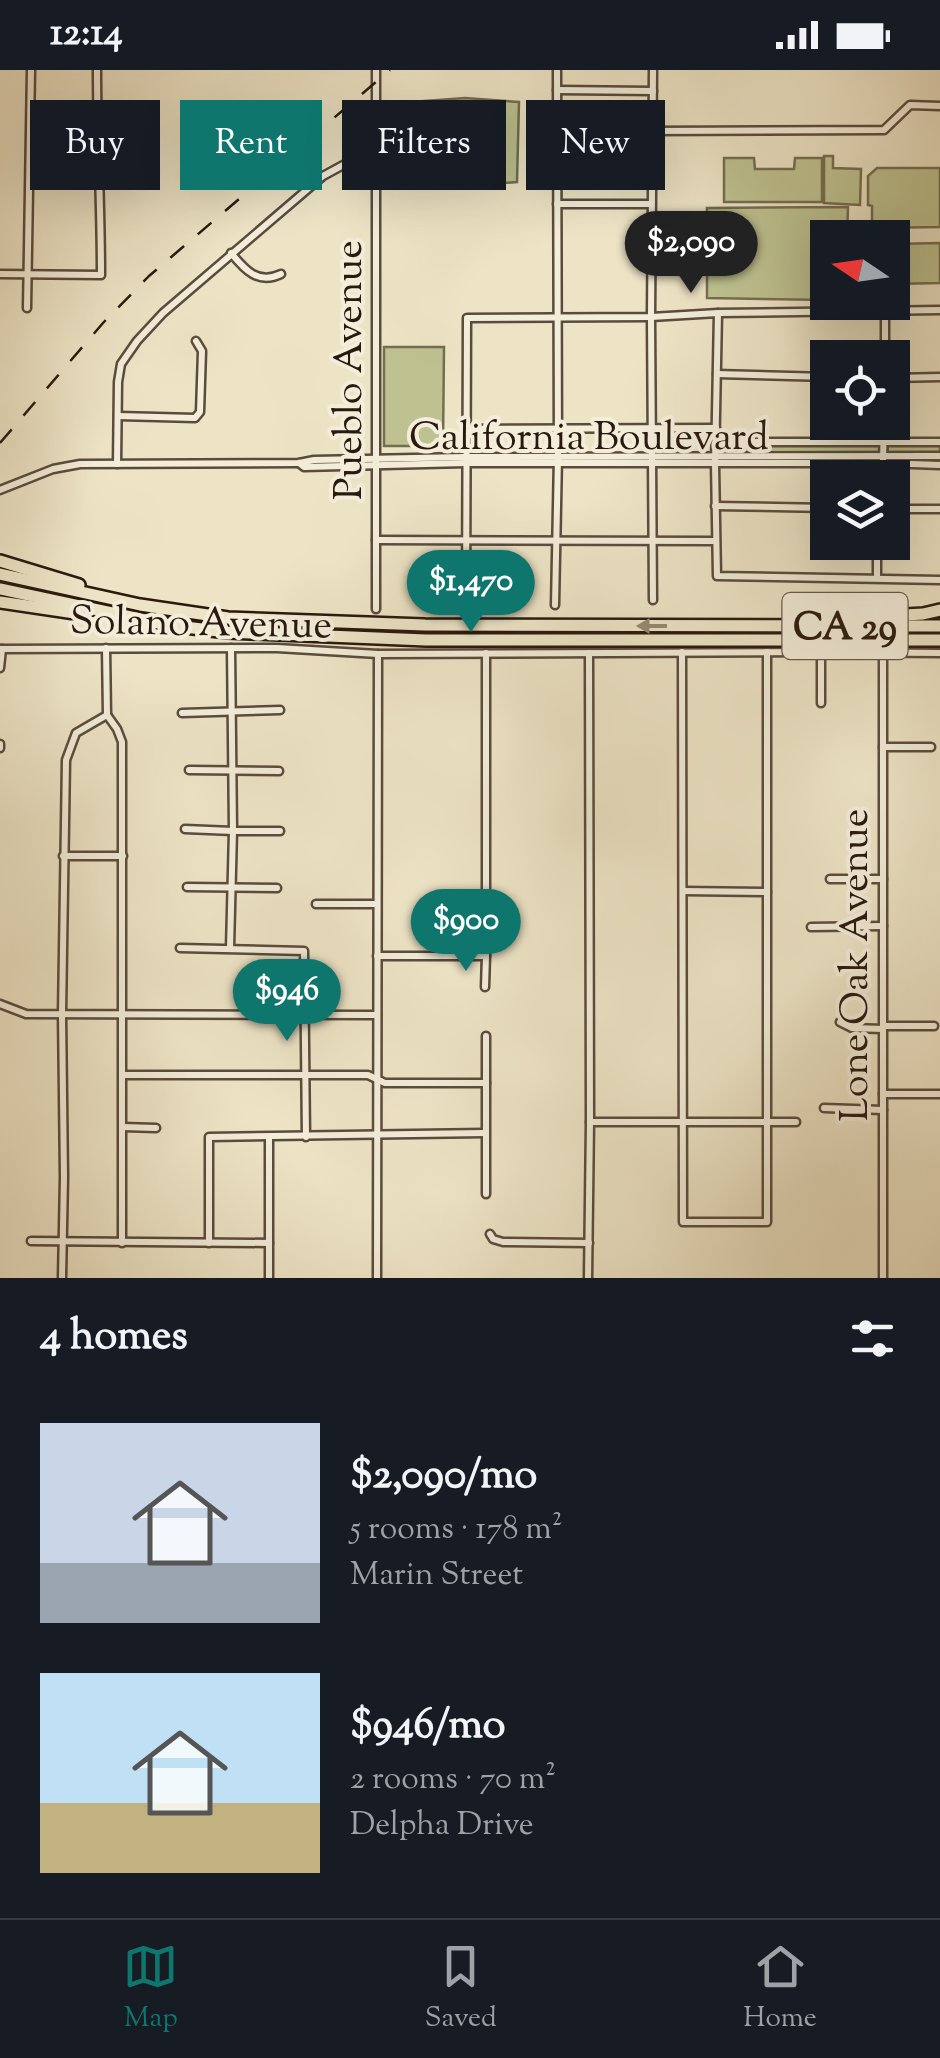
<!DOCTYPE html>
<meta charset="utf-8">
<style>
:root{--surface:#171b24;--page:#20242c;--text:#f1f3f6;--muted:#9ea1a6;--line:#363941;--accent:#0f766e}
body{margin:0;font-family:"Sorts Mill Goudy",serif;background:var(--page);color:var(--text);height:100vh;display:flex;flex-direction:column;font-size:38px;white-space:nowrap}
*{box-sizing:border-box;margin:0}
p{font-size:32px;color:var(--muted)}
.icon{flex:none;width:55px;height:55px;fill:none;stroke:currentColor;stroke-width:2;stroke-linecap:round;stroke-linejoin:round}
.map{position:relative;height:1208px;overflow:hidden}
.sheet{display:flex;flex-direction:column;background:var(--surface);flex:1}
.sheet>*{flex:none}
.hud{position:absolute;left:30px;top:30px;width:880px;height:90px;display:flex;gap:20px}
.needle{width:65px;rotate:283deg}
.controls{position:absolute;left:810px;top:150px;display:grid;gap:20px}
.controls a{display:grid;place-items:center;width:100px;height:100px;border-radius:0px;background:var(--surface);box-shadow:0 10px 40px #0002;font-size:50px}
.price{position:absolute;translate:-50% -85px;padding:0 22px;border-radius:35px;background:var(--accent);color:#fff;font-size:32px;line-height:65px;filter:drop-shadow(0 2px 5px #0008)}
.price::after{content:'';position:absolute;left:50%;top:60px;width:30px;height:22px;margin-left:-15px;background:inherit;clip-path:polygon(0 0,100% 0,50% 100%)}
.price.active{background:#222;color:#fff}
ul{padding:0;list-style:none}
li{display:flex;align-items:center;gap:30px;height:250px;padding:0 40px}
li span{display:grid;place-items:center;flex:none;width:280px;height:200px;border-radius:0px;color:#555}
li>.icon{margin-inline-start:auto}
span .icon{width:120px;height:120px;fill:#fffc;stroke-width:1}
li b{font-size:42px}
h2{display:flex;justify-content:space-between;align-items:center;height:120px;padding:0 40px;font-size:42px}
.tag{padding:0 35px;border-radius:0px;background:var(--surface);box-shadow:0 10px 40px #0002;font-size:35px;line-height:90px}
.tag.active{background:var(--accent);color:#fff}
.status{display:flex;justify-content:space-between;align-items:center;height:70px;padding:0 50px;background:var(--surface);direction:ltr}
.status svg{height:28px;fill:currentColor}
.tabs{display:flex;justify-content:space-around;align-items:center;height:140px;border-top:2px solid var(--line);background:var(--surface);font-size:28px;color:var(--muted)}
.tabs a{display:grid;justify-items:center;gap:5px}
.tabs .active{color:var(--accent)}
.map>svg:first-child{display:block}
</style>
<div class="status"><b>12:14</b><svg viewBox="0 0 49 12"><path d="M0 12V9h3v3zM5 12V6h3v6zM10 12V3h3v9zM15 12V0h3v12zM26 1h20v11H26zM47 4h2v5h-2z"/></svg></div>
<div class="map">
<svg width="940" height="1208" viewBox="0 0 940 1208">
<rect width="100%" height="100%" fill="#ede4c6"/>
<filter id="stains"><feTurbulence type="fractalNoise" baseFrequency=".002" numOctaves="4"/><feColorMatrix values="0 0 0 0 .2 0 0 0 0 .09 0 0 0 0 .02 0 0 0 .5 -.17"/></filter>
<radialGradient id="worn" r=".72"><stop offset=".6" stop-color="#630" stop-opacity="0"/><stop offset="1" stop-color="#630" stop-opacity=".3"/></radialGradient>
<!-- green -->
<g fill="#bec291" stroke="#746e50" stroke-width="2.5">
<path d="M465 28 519 32 517 112 454 117 385 113 384 34Z"/>
<path d="M824 86H833V98L861 99 860 135 824 133Z"/>
<path d="M724 88H754L755 99H794L795 88H822V132H724Z"/>
<path d="M877 98H940V157L875 158 872 155V136L868 135V106Z"/>
<path d="M848 137 847 167 828 168 827 230 707 228V138Z"/>
<path d="M940 173V213L893 214V174Z"/>
<path d="M384 277H444L443 376H384Z"/>
<path d="M715 371 940 372V386L715 388Z"/>
</g>
<g fill="none" stroke-linecap="round" stroke-linejoin="round">
<!-- minor casing -->
<g stroke="#5a4c3d" stroke-width="11">
<g id="minor">
<path d="M653 0 651 247 653 530"/>
<path d="M557 20 653 21"/>
<path d="M652 61 884 60 910 35 940 36"/>
<path d="M557 134H651"/>
<path d="M231 183C245 200 258 215 281 204"/>
<path d="M0 204 101 205C101 136 97 69 97 0"/>
<path d="M27 238 31 0"/>
<path d="M718 243 715 394 717 506 940 510"/>
<path d="M885 288V241"/>
<path d="M717 304 828 307"/>
<path d="M892 308 940 307"/>
<path d="M118 346 195 348 200 342 202 281 196 271"/>
<path d="M466 359 716 358"/>
<path d="M730 372H940"/>
<path d="M883 391 884 352"/>
<path d="M299 393 304 397 466 393H883L940 395"/>
<path d="M117 394 118 312 121 294 137 271 163 243 323 106 345 94 377 93"/>
<path d="M0 420 53 399 80 394 299 393 314 390 465 387 940 386"/>
<path d="M715 436 828 438"/>
<path d="M892 439H940"/>
<path d="M376 470 715 471"/>
<path d="M877 508V472"/>
<path d="M555 535 558 387 557 0"/>
<path d="M376 539V0"/>
<path d="M466 544 467 248 651 247 718 243 940 240"/>
<path d="M0 579 277 578 378 584 821 582 940 583"/>
<path d="M682 582 683 1152H767V582"/>
<path d="M0 598 2 579"/>
<path d="M821 633V582"/>
<path d="M182 643 280 640"/>
<path d="M107 645 117 659 122 672V1173"/>
<path d="M0 674V678"/>
<path d="M883 677H931"/>
<path d="M189 700 279 701"/>
<path d="M185 759 233 761H280"/>
<path d="M63 786H123"/>
<path d="M830 809H883"/>
<path d="M187 817 277 818"/>
<path d="M683 821 767 822"/>
<path d="M316 834H376"/>
<path d="M811 857 883 856"/>
<path d="M180 878 304 881 306 1067"/>
<path d="M230 878 233 761 231 578"/>
<path d="M377 886H486V583"/>
<path d="M485 917 486 886"/>
<path d="M0 934 26 944 377 945"/>
<path d="M840 952 852 958 883 959"/>
<path d="M883 956H934"/>
<path d="M123 1005H368L385 1013H486"/>
<path d="M883 1024H940"/>
<path d="M824 1038 883 1040"/>
<path d="M590 1052H796"/>
<path d="M123 1057 156 1058"/>
<path d="M269 1067V1208"/>
<path d="M486 1124V966"/>
<path d="M490 1164 493 1169 503 1172 589 1173"/>
<path d="M31 1171 269 1173"/>
<path d="M209 1173V1067L485 1063"/>
<path d="M62 1208 64 1107 62 944 66 690 76 663 107 645 106 578"/>
<path d="M377 1208 378 584"/>
<path d="M588 1208 590 1052 589 583"/>
<path d="M883 1208V582"/>
</g>
</g>
<!-- highway casing -->
<g stroke="#29190f" stroke-width="16">
<g id="highway">
<path d="M0 491 79 515"/>
<path d="M0 504 140 535 228 548 425 555 940 556"/>
<path d="M0 519 168 555 227 562 426 570H940"/>
<path d="M0 532 75 543"/>
<path d="M835 549 923 544 940 540"/>
</g>
</g>
<!-- minor -->
<use href="#minor" stroke="#f3edda" stroke-width="6"/>
<!-- highway -->
<use href="#highway" stroke="#ede4c6" stroke-width="11"/>
<!-- rail -->
<path stroke="#29190f" stroke-width="2.5" stroke-dasharray="18 18" stroke-linecap="butt" d="M0 373 103 253 149 206 390 0"/>
</g>
<!-- one-way arrows -->
<defs><path id="oneway-solid" d="M-6-.8H1V-3.2L6.5 0L1 3.2V.8H-6Z" transform="scale(2.5)"/></defs>
<use fill="#958974" href="#oneway-solid" transform="translate(652 556) rotate(-180)"/>
<g text-anchor="middle" stroke-width="8" stroke-linejoin="round" paint-order="stroke">
<!-- shield labels -->
<rect fill="#f3edda" stroke="#66594c" stroke-width="2.5" x="782.5" y="523" width="125" height="66" rx="8"/>
<g font-size="38" font-weight="bold" fill="#29190f">
<text x="845" y="569">CA 29</text>
</g>
<!-- street labels -->
<g font-size="40" fill="#29190f" stroke="#f3edda">
<text transform="translate(347 300) rotate(-90)" y="14">Pueblo Avenue</text>
<text x="589" y="379">California Boulevard</text>
<text transform="translate(201 551) rotate(1)" y="14">Solano Avenue</text>
<text transform="translate(853 895) rotate(-90)" y="14">Lone Oak Avenue</text>
</g>
</g>
<rect width="100%" height="100%" filter="url(#stains)"/>
<rect width="100%" height="100%" fill="url(#worn)"/>
</svg>
<div class="controls">
<a><svg class="needle" viewBox="-14 -14 28 28"><path d="M0-13l5 13h-10z" fill="#e53935"/><path d="M0 13l5-13h-10z" fill="#9ea1a6"/></svg></a>
<a><svg class="icon" aria-label="locate" viewBox="0 0 24 24"><circle cx="12" cy="12" r="6"/><path d="M12 2v4M12 18v4M2 12h4M18 12h4"/></svg></a>
<a><svg class="icon" aria-label="layers" viewBox="0 0 24 24"><path d="M12 4l9 5-9 5-9-5zM3 14l9 5 9-5"/></svg></a>
</div>
<b class="price active" style="left:691px;top:226px">$2,090</b>
<b class="price" style="left:471px;top:565px">$1,470</b>
<b class="price" style="left:466px;top:904px">$900</b>
<b class="price" style="left:287px;top:974px">$946</b>
<div class="hud">
<a class="tag">Buy</a>
<a class="tag active">Rent</a>
<a class="tag">Filters</a>
<a class="tag">New</a>
</div>
</div>
<section class="sheet">
<h2>4 homes<svg class="icon" aria-label="filters" viewBox="0 0 24 24"><path d="M4 7h16M4 17h16"/><circle cx="9" cy="7" r="2"/><circle cx="15" cy="17" r="2"/></svg></h2>
<ul>
<li><span style="background:linear-gradient(#c9d6e8 70%,#9aa5b1 0)"><svg class="icon" aria-label="home" viewBox="0 0 24 24"><path d="M3 11l9-7 9 7M6 9v11h12V9"/></svg></span><div><b>$2,090/mo</b><p>5 rooms · 178 m²</p><p>Marin Street</p></div></li>
<li><span style="background:linear-gradient(#bfe0f5 65%,#c2b280 0)"><svg class="icon" aria-label="home" viewBox="0 0 24 24"><path d="M3 11l9-7 9 7M6 9v11h12V9"/></svg></span><div><b>$946/mo</b><p>2 rooms · 70 m²</p><p>Delpha Drive</p></div></li>
</ul>
</section>
<nav class="tabs">
<a class="active"><svg class="icon" aria-label="map" viewBox="0 0 24 24"><path d="M3 6l6-2 6 2 6-2v14l-6 2-6-2-6 2zM9 4v14M15 6v14"/></svg>Map</a>
<a><svg class="icon" aria-label="saved" viewBox="0 0 24 24"><path d="M7 4h10v16l-5-4-5 4z"/></svg>Saved</a>
<a><svg class="icon" aria-label="home" viewBox="0 0 24 24"><path d="M3 11l9-7 9 7M6 9v11h12V9"/></svg>Home</a>
</nav>
